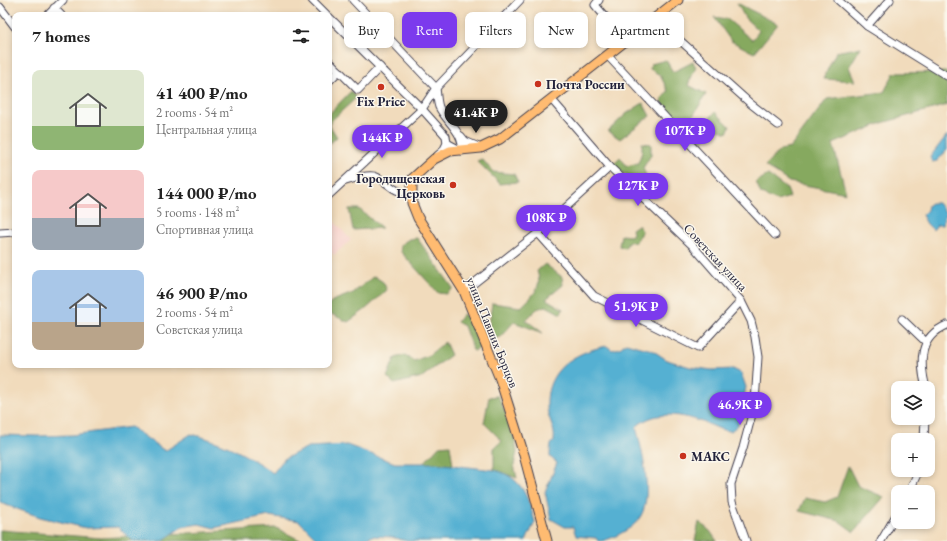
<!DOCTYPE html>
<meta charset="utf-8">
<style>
:root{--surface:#fff;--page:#f6f6f6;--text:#222;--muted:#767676;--accent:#7c3aed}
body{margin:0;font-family:"EB Garamond",serif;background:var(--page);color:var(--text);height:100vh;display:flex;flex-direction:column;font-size:15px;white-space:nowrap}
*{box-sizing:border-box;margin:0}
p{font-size:13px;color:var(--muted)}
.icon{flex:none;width:22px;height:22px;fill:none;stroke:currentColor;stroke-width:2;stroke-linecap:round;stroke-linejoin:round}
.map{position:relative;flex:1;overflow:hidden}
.sheet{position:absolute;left:12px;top:12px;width:320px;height:356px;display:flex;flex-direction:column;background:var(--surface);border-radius:8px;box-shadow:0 2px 6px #0003}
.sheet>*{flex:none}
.hud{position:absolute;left:344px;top:12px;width:380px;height:36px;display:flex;gap:8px}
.fabs{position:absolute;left:891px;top:381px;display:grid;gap:8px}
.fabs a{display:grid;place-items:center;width:44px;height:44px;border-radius:8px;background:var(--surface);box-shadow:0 2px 6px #0003;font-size:20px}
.price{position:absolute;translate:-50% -34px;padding:0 9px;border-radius:14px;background:var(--accent);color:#fff;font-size:13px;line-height:26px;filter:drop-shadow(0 1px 2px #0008)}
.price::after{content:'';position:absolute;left:50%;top:24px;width:12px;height:9px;margin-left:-6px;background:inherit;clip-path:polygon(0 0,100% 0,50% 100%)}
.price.selected{background:#222;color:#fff}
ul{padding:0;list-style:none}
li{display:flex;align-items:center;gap:12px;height:100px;padding:0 20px}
li span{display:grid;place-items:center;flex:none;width:112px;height:80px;border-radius:8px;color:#555}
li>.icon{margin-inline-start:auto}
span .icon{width:48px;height:48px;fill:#fffc;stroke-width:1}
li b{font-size:17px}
h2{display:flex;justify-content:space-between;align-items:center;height:48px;padding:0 20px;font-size:17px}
.pill{padding:0 14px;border-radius:8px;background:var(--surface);box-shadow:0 2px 6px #0003;font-size:14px;line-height:36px}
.pill.selected{background:var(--accent);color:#fff}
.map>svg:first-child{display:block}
</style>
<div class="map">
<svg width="947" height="541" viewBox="0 0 947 541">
<rect width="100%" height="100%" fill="#fbf7ec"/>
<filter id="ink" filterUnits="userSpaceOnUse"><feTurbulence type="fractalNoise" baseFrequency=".025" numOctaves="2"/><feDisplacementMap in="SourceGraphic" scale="8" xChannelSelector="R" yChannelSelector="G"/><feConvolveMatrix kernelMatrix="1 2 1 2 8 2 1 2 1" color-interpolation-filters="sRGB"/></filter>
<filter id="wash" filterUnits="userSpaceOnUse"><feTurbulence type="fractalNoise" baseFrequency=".012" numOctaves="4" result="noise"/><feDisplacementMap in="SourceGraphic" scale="16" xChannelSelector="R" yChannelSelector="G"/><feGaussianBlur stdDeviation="0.9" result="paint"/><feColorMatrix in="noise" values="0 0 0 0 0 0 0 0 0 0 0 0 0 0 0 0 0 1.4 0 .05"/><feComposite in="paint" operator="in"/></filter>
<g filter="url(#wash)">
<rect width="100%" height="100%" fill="#f1dbbc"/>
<!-- built -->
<path fill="#f7d0ca" d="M330 217 351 240 334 255 329 250Z"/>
<!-- forest -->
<g fill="#86a95e" stroke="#54664c">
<path d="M737 3 778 24 754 53 731 41 714 17 727 19 752 40 759 31 745 18Z"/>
<path d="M861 47 849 67 855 81 823 79 836 52Z"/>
<path d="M666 60 673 72 693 62 696 67 688 85 706 94 692 118C674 120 667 118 661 100L668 91 660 75 650 69 651 64Z"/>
<path d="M947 72V105L882 123 833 144 846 193 789 182 765 166 780 150 790 148 827 99 884 92 894 73Z"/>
<path d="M351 91 356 98 332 120 330 126 337 137 329 144V114Z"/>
<path d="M643 103 650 116 620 139 608 131 626 114Z"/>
<path d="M715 112 730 126 727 133 713 127 702 142 691 137Z"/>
<path d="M642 143 651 144V155L643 168 648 180 640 181C629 174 621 174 610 167L620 157 627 166 638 163 642 152Z"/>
<path d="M482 159 493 172 514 174 518 182 500 184 477 161Z"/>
<path d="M768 175 787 189 790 197 777 201 761 194 756 182Z"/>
<path d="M349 209H359L382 228 353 230Z"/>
<path d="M638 225 642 231 635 243 629 241 625 248 619 246 621 235 630 236 633 234 632 229Z"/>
<path d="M417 238 453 288 446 294 438 293 401 252 400 245 409 239Z"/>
<path d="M545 264 562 277 563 285 546 299 563 309 561 314 546 306 537 309 526 320 543 333 514 322 500 337 490 341 489 325 492 303 521 307C532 296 543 288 537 271Z"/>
<path d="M374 276 383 282 387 290 366 309 348 322 329 313V305L332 301 353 293Z"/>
<path d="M463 314 473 322 480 348 473 351 464 326 457 322Z"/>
<path d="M445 342 451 355 422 377 394 384 387 377 395 358 405 355 414 361 429 355Z"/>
<path d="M498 396 513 430 517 452 514 465 517 478 494 470V448L502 441 484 423 489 397Z"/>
<path d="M450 445 453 465 424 463 439 446Z"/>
<path d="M848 466 858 486 884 497 854 532 839 521 799 511 805 498 825 502 837 497Z"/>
<path d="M699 522 710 531 717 541H695Z"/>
<path d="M276 528 302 541H0V530L101 538Z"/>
</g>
<!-- water -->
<g fill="#54b0d2" stroke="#3b6986">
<path d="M947 135V150L937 161 932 162 930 157Z"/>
<path d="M931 203H938L946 213 942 225H937L933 230 927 224 922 215 927 210 928 205Z"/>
<path d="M626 343 652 350 667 360 690 367 712 370 733 369 741 373 746 387 738 425 731 431C724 431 720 429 713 426 689 416 657 407 636 427 642 450 655 500 638 520 633 527 625 531 618 535 611 538 605 541 598 541L596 538 576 536 573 527H565L551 519 545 492 557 463 550 457C550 453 550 448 551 445 553 440 554 444 554 440 556 429 547 417 547 407 545 370 574 352 607 346L612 350 620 348Z"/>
<path d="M131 427 165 451 191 434C221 441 248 455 273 473L284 459 308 447 347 445 395 463H435L494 470C523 477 528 498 535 522L526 541H407L391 537 372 536 361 541H319L299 521 269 516 214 528 199 524 182 527 162 541H133L118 527 86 528 40 517 0 503V435L38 436 72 435Z"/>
</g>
</g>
<g filter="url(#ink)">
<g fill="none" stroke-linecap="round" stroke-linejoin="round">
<!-- minor casing -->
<g stroke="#413e4e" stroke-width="9">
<g id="minor">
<path d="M312 0 327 15"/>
<path d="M353 0 436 88"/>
<path d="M599 0 595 5 626 41"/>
<path d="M838 0 867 26 947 76"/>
<path d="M0 7 15 27"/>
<path d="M54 8 61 15"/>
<path d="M48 15 63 0"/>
<path d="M329 17 422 109 446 136 447 143 443 151 438 155"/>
<path d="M655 18 751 104 778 125"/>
<path d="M867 26 890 0"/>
<path d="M608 56 775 235"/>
<path d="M329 61 358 90 380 67"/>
<path d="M329 81 339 71"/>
<path d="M436 88C437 94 437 102 439 107 447 123 464 132 462 151L447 143"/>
<path d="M552 100 610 167 693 246 741 301 751 321 755 337 758 357 755 403 743 448 731 484 732 502 746 541"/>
<path d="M461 136 465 141 481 148"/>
<path d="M346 181C353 179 366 174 374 176 391 182 389 192 411 193"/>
<path d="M329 195 422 109 436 88 520 0"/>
<path d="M0 233 15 232"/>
<path d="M538 233 594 296 698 348 741 301"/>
<path d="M464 291 538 233 610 167"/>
<path d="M902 319 926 342"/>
<path d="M926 388C919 361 919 337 947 325"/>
<path d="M924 440 925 418"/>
<path d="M909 492 919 470"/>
<path d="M881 541 898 512"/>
</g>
</g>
<!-- major casing -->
<g stroke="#413e4e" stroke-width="11">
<path id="major" d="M547 541 524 455 500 379 464 291 418 218 412 203V179L434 159 450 151 481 148 500 139 678 0"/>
</g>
<!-- minor -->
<use href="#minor" stroke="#fff" stroke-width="7"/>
<!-- major -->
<use href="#major" stroke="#ffbb71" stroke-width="9"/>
</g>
</g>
<!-- markers -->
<g fill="#c8321e" stroke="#fbf7ec" stroke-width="1.5">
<circle cx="538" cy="84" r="4"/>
<circle cx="381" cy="87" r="4"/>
<circle cx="453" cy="185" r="4"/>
<circle cx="683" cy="456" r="4"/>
</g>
<g text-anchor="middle" stroke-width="3" stroke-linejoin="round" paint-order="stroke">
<!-- poi labels -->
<g font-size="13" font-weight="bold" fill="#22223b" stroke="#fbf7ec" text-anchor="start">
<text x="546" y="89">Почта России</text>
<text x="381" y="106" text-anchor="middle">Fix Price</text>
<text x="445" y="183" text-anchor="end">Городищенская<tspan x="445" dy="15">Церковь</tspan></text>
<text x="691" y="461">МАКС</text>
</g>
<!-- street labels -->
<g font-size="13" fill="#22223b" stroke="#fbf7ec">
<text transform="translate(716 257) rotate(47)" y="5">Советская улица</text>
<text transform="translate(493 332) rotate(68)" y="5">улица Павших Борцов</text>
</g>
</g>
</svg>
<div class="fabs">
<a><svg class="icon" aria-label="layers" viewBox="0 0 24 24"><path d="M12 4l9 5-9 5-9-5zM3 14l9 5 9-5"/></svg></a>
<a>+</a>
<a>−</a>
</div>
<b class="price selected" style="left:476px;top:134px">41.4K ₽</b>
<b class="price" style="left:685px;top:152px">107K ₽</b>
<b class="price" style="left:382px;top:159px">144K ₽</b>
<b class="price" style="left:638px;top:207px">127K ₽</b>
<b class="price" style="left:546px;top:239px">108K ₽</b>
<b class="price" style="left:636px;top:328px">51.9K ₽</b>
<b class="price" style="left:740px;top:426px">46.9K ₽</b>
<div class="hud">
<a class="pill">Buy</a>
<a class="pill selected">Rent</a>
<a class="pill">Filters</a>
<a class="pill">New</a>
<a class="pill">Apartment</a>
</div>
<section class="sheet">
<h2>7 homes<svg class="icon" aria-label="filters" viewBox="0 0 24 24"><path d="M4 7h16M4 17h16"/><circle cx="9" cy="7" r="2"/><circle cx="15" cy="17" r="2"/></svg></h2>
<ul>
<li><span style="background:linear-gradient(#dfe7d0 70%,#8fb573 0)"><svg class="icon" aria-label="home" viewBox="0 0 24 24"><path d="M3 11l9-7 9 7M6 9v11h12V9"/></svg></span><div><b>41 400 ₽/mo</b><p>2 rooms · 54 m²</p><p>Центральная улица</p></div></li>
<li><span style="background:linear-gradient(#f6c9c9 60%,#9aa5b1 0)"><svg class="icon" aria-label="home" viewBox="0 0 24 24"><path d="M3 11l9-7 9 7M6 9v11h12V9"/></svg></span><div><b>144 000 ₽/mo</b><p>5 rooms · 148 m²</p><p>Спортивная улица</p></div></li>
<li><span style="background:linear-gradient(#a9c7e8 65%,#b9a48a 0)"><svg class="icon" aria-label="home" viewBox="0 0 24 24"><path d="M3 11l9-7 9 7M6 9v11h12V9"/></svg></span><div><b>46 900 ₽/mo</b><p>2 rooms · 54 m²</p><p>Советская улица</p></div></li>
</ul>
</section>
</div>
